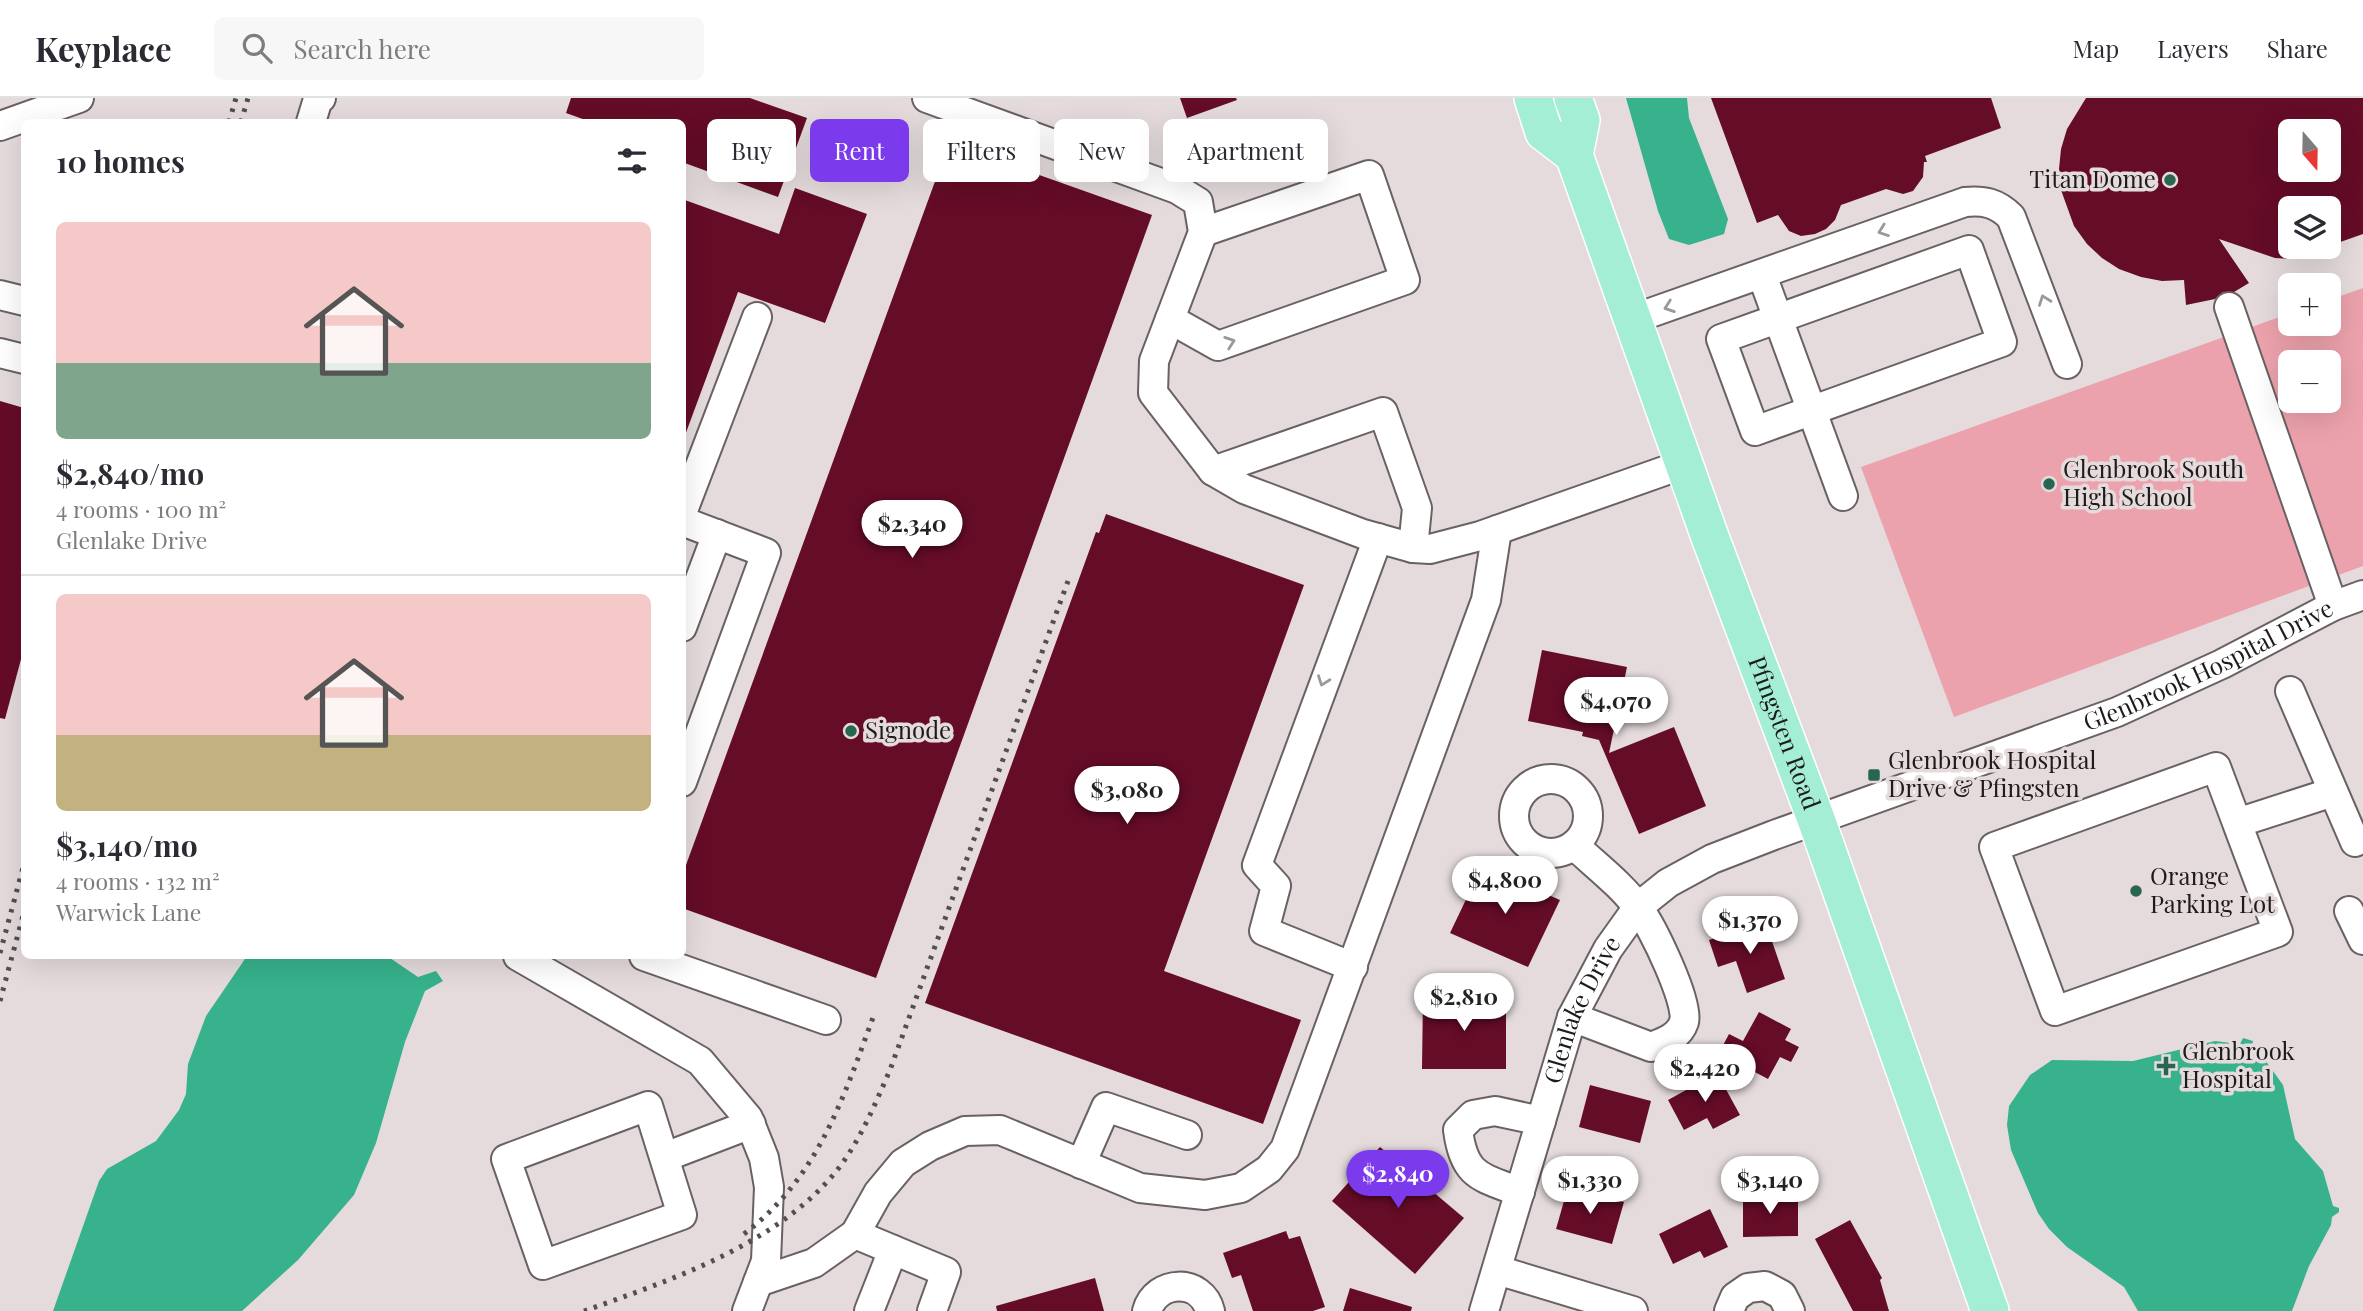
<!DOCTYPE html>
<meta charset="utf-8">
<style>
:root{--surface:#fff;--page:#f7f7f7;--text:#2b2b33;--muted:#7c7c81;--line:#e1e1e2;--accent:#7c3aed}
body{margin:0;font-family:"Playfair Display",serif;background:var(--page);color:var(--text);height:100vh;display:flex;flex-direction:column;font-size:26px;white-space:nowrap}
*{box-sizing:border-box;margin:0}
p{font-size:23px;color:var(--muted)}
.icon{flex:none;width:38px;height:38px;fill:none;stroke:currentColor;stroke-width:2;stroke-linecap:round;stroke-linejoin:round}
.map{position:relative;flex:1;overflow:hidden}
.details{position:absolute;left:21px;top:21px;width:665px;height:840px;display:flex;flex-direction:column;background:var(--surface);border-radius:10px;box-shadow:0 7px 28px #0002}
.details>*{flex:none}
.banner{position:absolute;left:707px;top:21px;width:665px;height:63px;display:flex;gap:14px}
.needle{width:46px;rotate:160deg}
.buttons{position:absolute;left:2278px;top:21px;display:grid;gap:14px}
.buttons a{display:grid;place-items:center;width:63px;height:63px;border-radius:10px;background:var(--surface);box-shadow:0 7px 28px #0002;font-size:35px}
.price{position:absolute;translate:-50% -60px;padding:0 16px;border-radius:24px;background:#fff;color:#222;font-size:23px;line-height:46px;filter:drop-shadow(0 2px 4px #0008)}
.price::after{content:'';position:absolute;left:50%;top:42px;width:21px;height:16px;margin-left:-10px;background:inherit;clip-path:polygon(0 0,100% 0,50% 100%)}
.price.on{background:var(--accent);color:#fff}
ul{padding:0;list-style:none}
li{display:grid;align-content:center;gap:14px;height:371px;padding:0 35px}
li+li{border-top:2px solid var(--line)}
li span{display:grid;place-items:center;height:217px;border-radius:10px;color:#555}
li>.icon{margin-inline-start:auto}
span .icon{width:126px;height:126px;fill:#fffc;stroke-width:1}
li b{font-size:30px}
h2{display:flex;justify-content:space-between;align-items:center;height:84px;padding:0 35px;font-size:30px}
.chip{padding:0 24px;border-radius:10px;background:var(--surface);box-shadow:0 7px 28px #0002;font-size:24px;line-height:63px}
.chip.on{background:var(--accent);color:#fff}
header{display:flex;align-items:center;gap:42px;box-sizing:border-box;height:98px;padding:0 35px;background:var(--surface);border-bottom:2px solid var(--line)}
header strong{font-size:33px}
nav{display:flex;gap:38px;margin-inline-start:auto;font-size:24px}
.search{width:490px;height:63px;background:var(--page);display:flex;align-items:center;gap:18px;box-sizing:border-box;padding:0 24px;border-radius:10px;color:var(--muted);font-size:26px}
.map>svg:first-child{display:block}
</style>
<header>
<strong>Keyplace</strong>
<div class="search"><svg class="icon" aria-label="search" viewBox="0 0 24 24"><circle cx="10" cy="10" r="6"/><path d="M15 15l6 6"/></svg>Search here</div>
<nav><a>Map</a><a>Layers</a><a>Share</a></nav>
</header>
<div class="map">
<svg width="2363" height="1213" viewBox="0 0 2363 1213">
<rect width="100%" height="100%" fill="#e5dbdc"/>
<!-- green -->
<path fill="#eca2ac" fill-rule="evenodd" d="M2363 190V468L1954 619 1861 369 2291 215V226H2329V202ZM2291 264H2329V303H2291Z"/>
<!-- water -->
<g fill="#37b28d">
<path d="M1626 0H1687L1689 20 1728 121 1724 136 1689 147 1669 141 1658 113Z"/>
<path d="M247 858H387L418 879 436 873 443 883 425 893 405 944 376 1045 354 1097 298 1162 242 1213H53L99 1083 107 1071 156 1043 179 1012 186 996 188 966 206 918Z"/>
<path d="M2243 940 2253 943 2251 952 2263 959 2283 987 2295 1041 2323 1073 2333 1108 2339 1110V1114L2332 1119 2331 1127 2309 1168 2292 1213H2138L2124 1189 2067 1149 2049 1131 2038 1115 2011 1052 2007 1027 2009 1008 2030 977 2052 962 2133 963 2215 943 2240 946Z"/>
</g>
<!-- building -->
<g fill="#650c27" fill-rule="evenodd">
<path d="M571 0H750L807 20 778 99 682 64V24H591L566 15Z"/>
<path d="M1180 0H1236L1237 2 1187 20Z"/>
<path d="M1711 0H1991L2001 30 1925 58 1927 64H1924L1923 79 1913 93 1903 96 1886 91 1841 107 1835 122 1826 131 1815 136 1801 138 1789 133 1778 117 1757 125Z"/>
<path d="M2086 0H2363V136L2329 148V110H2291V161L2275 160 2219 141 2249 185 2234 194H2223L2215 201 2186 207 2184 182 2162 183 2141 179 2119 171 2102 160 2087 146 2074 128 2061 92 2059 71 2061 51 2067 31ZM2291 33H2329V72H2291Z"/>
<path d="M949 45 1152 117 876 880 682 810V778Z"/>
<path d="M795 90 867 116 825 225 738 194 684 340H682V101L779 136Z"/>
<path d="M0 303 24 310V550L5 621 0 620Z"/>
<path d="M1106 416 1304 487 1164 873 1301 922 1263 1026 925 905 1096 434 1099 435Z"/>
<path d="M1542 552 1627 569 1609 655 1674 629 1706 708 1639 736 1599 642 1582 638 1583 634 1528 623Z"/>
<path d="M1482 768 1560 802 1528 869 1450 835Z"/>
<path d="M1765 823 1785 881 1747 895 1736 863 1718 869 1709 842Z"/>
<path d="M1423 898H1506V971H1422Z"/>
<path d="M1759 914 1791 931 1785 942 1799 949 1791 964 1780 959 1768 981 1719 955 1729 936 1743 943Z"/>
<path d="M1717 975 1740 1017 1713 1031 1707 1020 1684 1032 1668 1002Z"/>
<path d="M1590 987 1651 1003 1640 1045 1579 1029Z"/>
<path d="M1380 1049 1464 1120 1415 1176 1332 1103Z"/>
<path d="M1568 1089 1624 1104 1612 1146 1556 1131Z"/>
<path d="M1743 1098H1798V1138L1743 1139Z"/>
<path d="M1710 1111 1728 1149 1704 1160 1700 1153 1673 1166 1659 1136Z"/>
<path d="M1850 1122 1882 1180 1880 1182 1889 1213H1853L1815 1141Z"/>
<path d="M1286 1133 1289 1141 1300 1138 1325 1209 1313 1213H1253L1241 1177 1232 1180 1223 1155Z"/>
<path d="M1095 1180 1104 1213H997L996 1208Z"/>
<path d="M1350 1190 1412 1209 1411 1213H1343Z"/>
</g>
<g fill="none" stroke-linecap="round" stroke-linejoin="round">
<!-- minor casing -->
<g stroke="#6a6162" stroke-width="32">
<g id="minor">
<path d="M927 0 1177 91 1198 104 1203 134 1154 263 1153 295 1213 373 1244 391 1363 436 1413 450 1430 451 1480 438 1684 366"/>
<path d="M311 24 318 1 321 0"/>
<path d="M0 28 79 0"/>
<path d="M1969 152 2002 244 1755 333 1721 241Z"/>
<path d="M1762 177 1843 398"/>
<path d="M0 197 24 203"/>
<path d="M2229 209 2333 508"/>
<path d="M1170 221 1218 248 1405 182 1369 77 1203 134"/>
<path d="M1633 221 1965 104C1984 102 1997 105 2011 119L2067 266"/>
<path d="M0 255 24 261"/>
<path d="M1213 373 1383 314 1417 410 1413 450"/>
<path d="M682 415 757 219"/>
<path d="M682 423 766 455 682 684"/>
<path d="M682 529 717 436"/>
<path d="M2290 593 2355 744"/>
<circle cx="1551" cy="718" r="37"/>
<path d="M2237 725 2278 834 2055 913 1994 749 2216 669 2237 725 2333 694"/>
<path d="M2349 813 2363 842"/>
<path d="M518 858 700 963 748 1020 764 1060 769 1089 766 1163 747 1213"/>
<path d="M644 858 826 922"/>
<path d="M1353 869 1264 833 1276 788 1257 767 1378 440"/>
<path d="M1572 919 1651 949C1664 944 1679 939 1684 924 1690 906 1652 828 1639 811 1622 787 1595 767 1574 747"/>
<path d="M648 1008 682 1117 543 1167 506 1061Z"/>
<path d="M665 1059 751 1026"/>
<path d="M1081 1066 1106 1009 1187 1037"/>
<path d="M1520 1094C1481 1079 1464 1079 1458 1032L1473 1017 1495 1013 1541 1023"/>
<path d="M855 1136 878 1095 903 1065 930 1048 965 1033 1000 1032 1140 1090 1205 1097 1241 1090 1269 1071 1285 1051 1486 502 1497 432"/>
<path d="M1497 1172 1633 1213"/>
<path d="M758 1184 814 1165 855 1136 946 1174 932 1213"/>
<path d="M869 1213 893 1152"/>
<path d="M1147 1213C1156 1181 1202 1180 1210 1213"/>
<path id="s1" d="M1484 1213 1572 919 1608 851 1638 809 1668 785 1712 761 1774 737 2117 614 2222 566 2333 508 2363 497"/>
<path d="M1729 1213 1735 1199 1748 1190 1765 1188 1782 1197 1790 1213"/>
</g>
</g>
<!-- major casing -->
<g stroke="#fff" stroke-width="40">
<g id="major">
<path d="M1533 0 1544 34 1574 57"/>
<path id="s2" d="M1573 0 1581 22 1574 57 1710 439 1816 721 1990 1213"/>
</g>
</g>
<!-- minor -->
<use href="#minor" stroke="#fff" stroke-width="28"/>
<!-- major -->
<use href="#major" stroke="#a4eed5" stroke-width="37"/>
<!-- rail -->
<g stroke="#534e4f" stroke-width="5" stroke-dasharray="3.5 7" stroke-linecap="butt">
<path d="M229 24 236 0"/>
<path d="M241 24 248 0"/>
<path d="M0 855 24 766"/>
<path d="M0 903 24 814"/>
<path d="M744 1136C819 1079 844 998 875 914"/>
<path d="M584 1213C671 1182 779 1146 838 1071 861 1041 875 1006 890 972L1068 483"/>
</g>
</g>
<!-- one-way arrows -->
<defs><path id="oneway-chevron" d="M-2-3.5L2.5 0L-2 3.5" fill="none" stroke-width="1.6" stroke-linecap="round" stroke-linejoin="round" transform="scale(1.75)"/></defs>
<g stroke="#9a9898">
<use href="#oneway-chevron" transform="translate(1883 133) rotate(160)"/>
<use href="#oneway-chevron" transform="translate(2044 202) rotate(-110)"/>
<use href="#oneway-chevron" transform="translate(1669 209) rotate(161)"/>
<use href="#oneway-chevron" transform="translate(1230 244) rotate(-19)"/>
<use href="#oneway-chevron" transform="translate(1323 583) rotate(110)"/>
</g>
<!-- markers -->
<g fill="#296651" stroke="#e5dbdc" stroke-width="2.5">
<circle cx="2170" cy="82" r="7"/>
<circle cx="2049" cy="386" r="7"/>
<circle cx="851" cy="633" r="7"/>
<rect x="1867" y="670" width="14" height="14" rx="3.5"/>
<circle cx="2136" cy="793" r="7"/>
<path d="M2162.5 957.5h7v7h7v7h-7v7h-7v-7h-7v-7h7z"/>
</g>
<g text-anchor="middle" stroke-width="7" stroke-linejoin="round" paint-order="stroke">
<!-- poi labels -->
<g font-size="24" fill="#1e1b1b" stroke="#e5dbdc" text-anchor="start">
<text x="2156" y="90" text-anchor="end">Titan Dome</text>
<text x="2063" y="380">Glenbrook South<tspan x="2063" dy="28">High School</tspan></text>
<text x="865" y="641">Signode</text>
<text x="1888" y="671">Glenbrook Hospital<tspan x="1888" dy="28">Drive &amp; Pfingsten</tspan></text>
<text x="2150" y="787">Orange<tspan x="2150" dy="28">Parking Lot</tspan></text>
<text x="2182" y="962">Glenbrook<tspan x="2182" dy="28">Hospital</tspan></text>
</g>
<!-- street labels -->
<g font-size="24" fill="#1e1b1b" stroke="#e5dbdc">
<text dy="8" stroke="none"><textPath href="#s1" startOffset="1057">Glenbrook Hospital Drive</textPath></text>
<text dy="8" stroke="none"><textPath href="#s2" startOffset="674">Pfingsten Road</textPath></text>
<text dy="8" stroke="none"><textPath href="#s1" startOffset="317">Glenlake Drive</textPath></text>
</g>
</g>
</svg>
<div class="buttons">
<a><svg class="needle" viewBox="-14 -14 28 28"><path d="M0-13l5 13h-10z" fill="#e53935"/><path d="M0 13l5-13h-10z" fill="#7c7c81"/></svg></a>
<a><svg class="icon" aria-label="layers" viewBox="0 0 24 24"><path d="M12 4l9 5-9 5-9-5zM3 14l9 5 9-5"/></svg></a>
<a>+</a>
<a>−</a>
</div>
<b class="price" style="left:912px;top:462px">$2,340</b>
<b class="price" style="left:1616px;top:639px">$4,070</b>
<b class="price" style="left:1127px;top:728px">$3,080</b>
<b class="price" style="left:1505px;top:818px">$4,800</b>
<b class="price" style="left:1750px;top:858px">$1,370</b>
<b class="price" style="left:1464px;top:935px">$2,810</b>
<b class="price" style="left:1705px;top:1006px">$2,420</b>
<b class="price on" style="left:1398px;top:1112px">$2,840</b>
<b class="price" style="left:1590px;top:1118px">$1,330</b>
<b class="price" style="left:1770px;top:1118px">$3,140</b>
<div class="banner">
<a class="chip">Buy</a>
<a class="chip on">Rent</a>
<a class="chip">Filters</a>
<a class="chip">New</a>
<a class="chip">Apartment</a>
</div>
<section class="details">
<h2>10 homes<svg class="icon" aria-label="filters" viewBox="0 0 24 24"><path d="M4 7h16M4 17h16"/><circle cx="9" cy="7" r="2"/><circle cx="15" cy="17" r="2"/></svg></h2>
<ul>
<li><span style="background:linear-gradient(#f6c9c9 65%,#7fa58c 0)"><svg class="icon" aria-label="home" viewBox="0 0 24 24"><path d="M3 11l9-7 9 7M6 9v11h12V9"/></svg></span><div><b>$2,840/mo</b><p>4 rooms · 100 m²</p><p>Glenlake Drive</p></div></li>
<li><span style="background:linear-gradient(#f6c9c9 65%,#c2b280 0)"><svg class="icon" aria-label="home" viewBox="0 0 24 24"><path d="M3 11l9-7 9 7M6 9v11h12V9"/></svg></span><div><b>$3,140/mo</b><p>4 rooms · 132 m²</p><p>Warwick Lane</p></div></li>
</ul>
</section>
</div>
